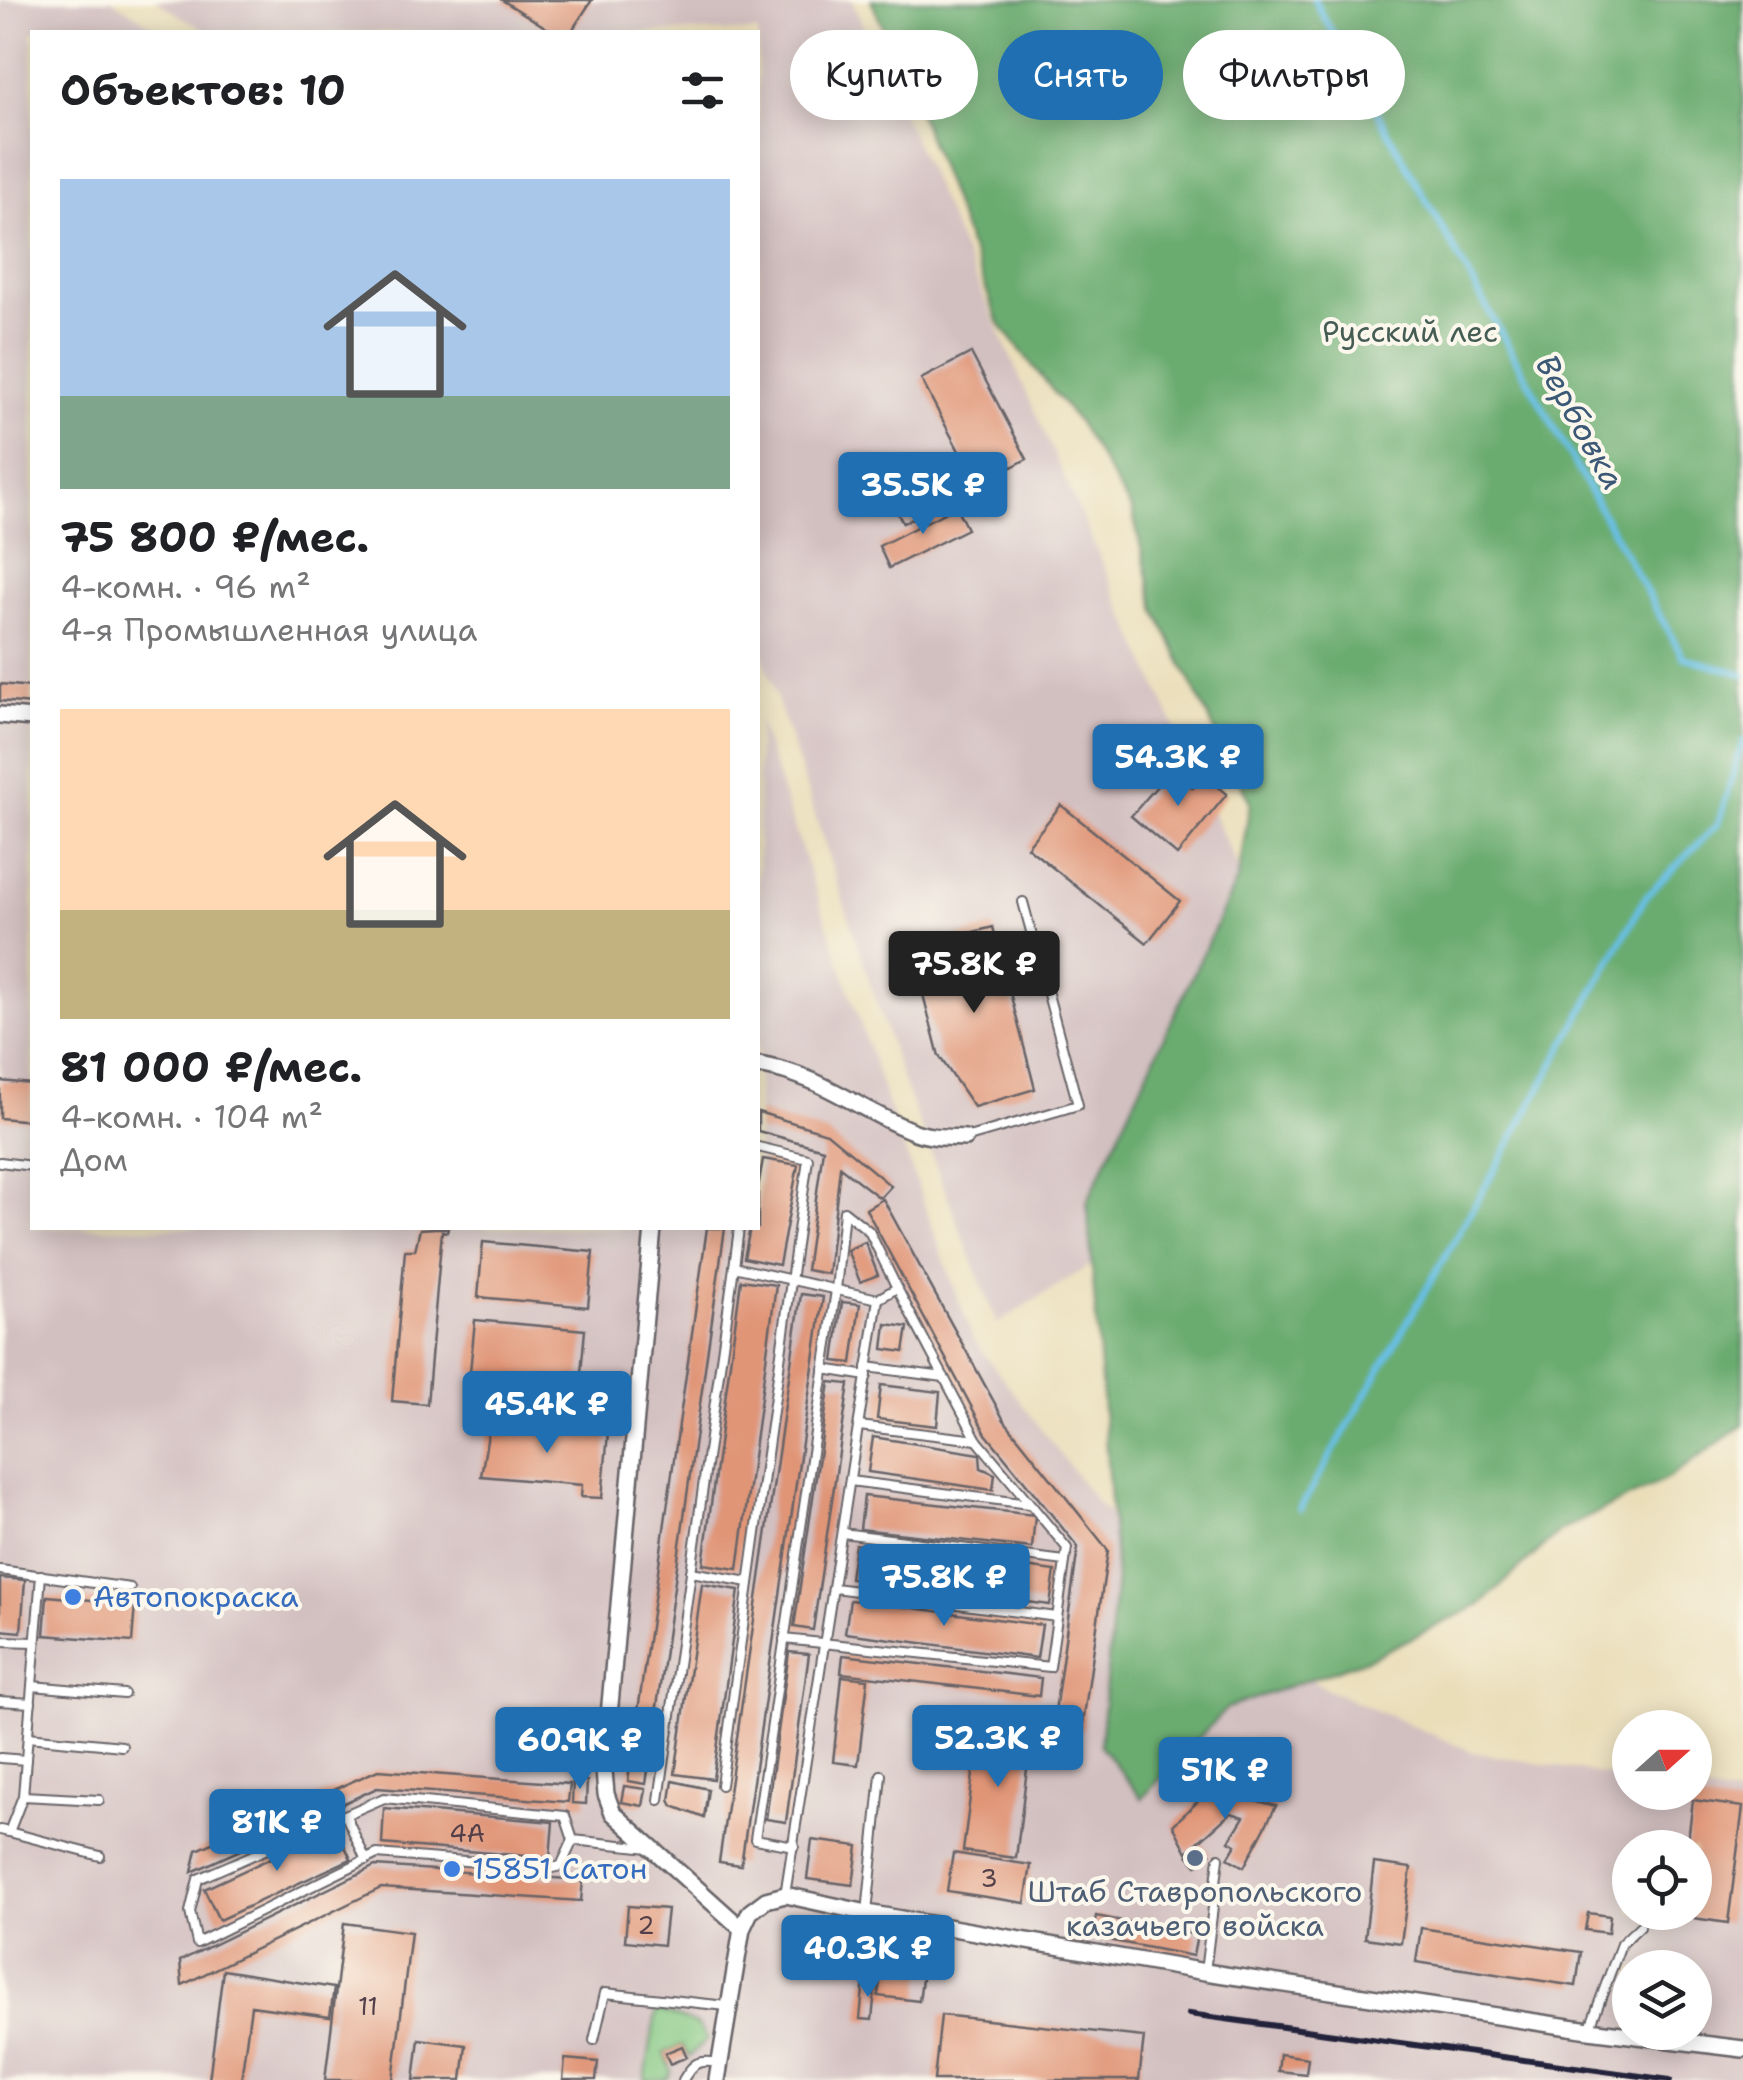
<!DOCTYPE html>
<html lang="ru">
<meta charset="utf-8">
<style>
:root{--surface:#fff;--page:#f6f6f6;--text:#202124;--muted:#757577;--accent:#1f6fb2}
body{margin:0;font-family:"Shantell Sans",sans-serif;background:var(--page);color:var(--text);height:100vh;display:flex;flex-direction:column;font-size:38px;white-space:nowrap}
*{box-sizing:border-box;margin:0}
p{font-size:32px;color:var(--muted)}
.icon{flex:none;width:55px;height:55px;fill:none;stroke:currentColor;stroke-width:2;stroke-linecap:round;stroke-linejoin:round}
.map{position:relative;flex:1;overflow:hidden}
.sheet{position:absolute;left:30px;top:30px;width:730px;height:1200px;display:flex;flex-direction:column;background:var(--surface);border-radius:0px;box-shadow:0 5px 25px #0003}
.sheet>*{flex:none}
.top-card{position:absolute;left:790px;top:30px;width:802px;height:90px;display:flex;gap:20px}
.needle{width:65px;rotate:69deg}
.fabs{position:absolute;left:1612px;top:1710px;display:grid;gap:20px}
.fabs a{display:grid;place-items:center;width:100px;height:100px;border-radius:50%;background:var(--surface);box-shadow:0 5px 25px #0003;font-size:50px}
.price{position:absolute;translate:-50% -85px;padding:0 22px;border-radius:10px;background:var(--accent);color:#fff;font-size:32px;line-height:65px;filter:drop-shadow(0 2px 5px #0008)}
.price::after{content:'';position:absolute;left:50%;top:60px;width:30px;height:22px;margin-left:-15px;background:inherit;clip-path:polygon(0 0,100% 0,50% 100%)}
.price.on{background:#222;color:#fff}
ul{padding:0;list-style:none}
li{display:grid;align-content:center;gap:20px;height:530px;padding:0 30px}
li span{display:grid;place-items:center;height:310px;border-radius:0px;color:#555}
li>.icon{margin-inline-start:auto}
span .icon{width:180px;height:180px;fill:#fffc;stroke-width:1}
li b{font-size:42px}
h2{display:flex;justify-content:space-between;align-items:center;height:120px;padding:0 30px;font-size:42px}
.chip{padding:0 35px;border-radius:45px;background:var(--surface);box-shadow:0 5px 25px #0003;font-size:35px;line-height:90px}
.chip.on{background:var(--accent);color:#fff}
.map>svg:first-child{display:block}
</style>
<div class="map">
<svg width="1743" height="2080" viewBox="0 0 1743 2080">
<rect width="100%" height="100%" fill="#fbf7ec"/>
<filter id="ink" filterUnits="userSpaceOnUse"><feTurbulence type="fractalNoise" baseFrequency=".01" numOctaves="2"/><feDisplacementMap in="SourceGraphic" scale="20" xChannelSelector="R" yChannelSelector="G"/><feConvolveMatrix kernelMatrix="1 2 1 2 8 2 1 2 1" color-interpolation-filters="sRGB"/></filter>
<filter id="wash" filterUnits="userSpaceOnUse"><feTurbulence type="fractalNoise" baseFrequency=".0048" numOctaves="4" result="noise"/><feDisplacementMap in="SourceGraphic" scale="40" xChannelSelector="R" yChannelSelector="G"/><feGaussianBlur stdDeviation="2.25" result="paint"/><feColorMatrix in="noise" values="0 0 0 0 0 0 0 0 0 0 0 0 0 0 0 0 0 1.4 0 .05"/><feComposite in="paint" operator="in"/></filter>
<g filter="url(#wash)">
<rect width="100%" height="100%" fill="#eadeb9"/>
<!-- industrial -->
<g fill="#d2bfc0" fill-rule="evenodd">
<path d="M0 0H112L163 32H32V1228H758V720L886 1099 973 1339 1098 1504 1264 1649 1327 1689 1473 1752 1630 1779V1792H1695V1790L1743 1798V2080H0ZM1630 1848H1695V1912H1630ZM1630 1968H1695V2032H1630Z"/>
<path d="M155 0H852L1343 1105 997 1324 900 1074 758 641V32H207Z"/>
</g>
<!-- green -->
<path fill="#84c882" stroke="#53755e" stroke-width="2.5" d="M661 2011 697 2025 707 2039 689 2057 682 2045 664 2052 672 2072 667 2080H645L656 2012Z"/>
<!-- forest -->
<path fill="#6bac70" stroke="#466756" stroke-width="2.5" d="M871 0H1743V1425L1669 1478 1560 1531 1480 1605 1370 1658 1227 1708 1142 1798 1100 1745 1116 1578 1087 1202 1238 878 1250 802 1156 611 1132 510 1079 424 999 323 912 95Z"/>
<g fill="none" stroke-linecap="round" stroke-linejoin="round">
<!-- stream -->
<g stroke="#69c0e6" stroke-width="6">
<path d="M1314 0 1683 657 1743 674"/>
<path d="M1300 1509 1508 1147 1646 896 1718 824 1743 741"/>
</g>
</g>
<g id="blocks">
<!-- building -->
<g fill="#e09577">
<path d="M502 0H592L571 32H553Z"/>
<path d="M971 353 1027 459 977 485 921 379Z"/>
<path d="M935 472 949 500 903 523 888 496Z"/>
<path d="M956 507 967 529 889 568 879 546Z"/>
<path d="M0 684 32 687V704L0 701Z"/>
<path d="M1172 769 1193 788 1204 775 1227 794 1177 855 1131 816Z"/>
<path d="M1061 805 1180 901 1147 943 1027 847Z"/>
<path d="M993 927 1035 1089 974 1107 939 1056 911 948Z"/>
<path d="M0 1081 32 1084V1121L0 1118Z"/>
<path d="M758 1112 827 1133 891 1186 880 1198 840 1167 828 1274 806 1270 823 1149 758 1131Z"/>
<path d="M763 1159 798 1165 779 1265 744 1258 750 1228H758V1188Z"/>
<path d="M883 1199 1004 1420 1108 1550 1082 1730 1053 1726 1078 1547 986 1434 866 1209Z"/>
<path d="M435 1228H448L447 1232 442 1231 427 1404 392 1401 405 1250H415L420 1229Z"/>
<path d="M707 1228H725L646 1784 628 1781Z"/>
<path d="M483 1242 593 1252 588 1307 478 1297Z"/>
<path d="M865 1242 878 1275 860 1282 847 1250Z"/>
<path d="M741 1280 776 1285 738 1569 703 1564Z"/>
<path d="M801 1294 823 1297 741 1865 719 1862Z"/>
<path d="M842 1302 860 1304 852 1363 834 1361Z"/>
<path d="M475 1320 585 1330 580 1383 470 1372Z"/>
<path d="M886 1324 908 1327 904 1352 883 1349Z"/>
<path d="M830 1382 849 1384 813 1630 794 1627Z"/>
<path d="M881 1385 940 1392 937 1426 877 1419Z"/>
<path d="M598 1399 619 1401 617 1425 596 1423Z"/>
<path d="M490 1422 608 1433 602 1498 581 1497 582 1485 481 1476Z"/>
<path d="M873 1437 980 1454 981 1468 995 1474 993 1490 868 1472Z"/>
<path d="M864 1496 1035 1515 1032 1548 860 1529Z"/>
<path d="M855 1544 1055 1571 1050 1605 850 1578Z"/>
<path d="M0 1578 25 1580 21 1632 0 1630Z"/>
<path d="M702 1584 739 1590 713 1779 675 1774Z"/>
<path d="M47 1596 135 1604 132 1642 44 1635Z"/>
<path d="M850 1600 1042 1625 1037 1658 845 1633Z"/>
<path d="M789 1652 809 1654 786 1822 766 1819Z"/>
<path d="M843 1655 1041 1678 1039 1696 841 1673Z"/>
<path d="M842 1676 868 1679 858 1765 833 1762Z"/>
<path d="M980 1721 1032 1728 1016 1858 963 1851Z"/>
<path d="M378 1770 570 1784 568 1802 377 1788 192 1872 197 1850Z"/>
<path d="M573 1781H587L586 1804 572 1803Z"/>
<path d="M673 1781 708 1789 704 1818 673 1806 670 1800Z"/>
<path d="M624 1786 646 1789 643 1806 621 1802Z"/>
<path d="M1212 1788 1276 1806 1244 1867 1228 1858 1236 1845 1229 1841 1244 1817 1231 1813 1187 1852 1173 1825Z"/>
<path d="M1693 1800 1743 1807 1728 1923 1679 1916V1912H1695V1848H1687Z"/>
<path d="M384 1808 553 1822 550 1858 382 1844Z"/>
<path d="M336 1828 351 1859 219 1920 204 1889Z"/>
<path d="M812 1840 858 1846 853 1885 807 1879Z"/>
<path d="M1200 1843 1210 1853 1197 1865 1188 1855Z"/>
<path d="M953 1853 1031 1865 1025 1903 947 1891Z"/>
<path d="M1374 1863 1411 1868 1401 1943 1365 1938Z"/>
<path d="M375 1866 583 1880 581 1901 381 1888 182 1985 180 1961Z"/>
<path d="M628 1906 667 1909 663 1945 625 1941Z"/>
<path d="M1588 1913 1610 1916 1608 1933 1585 1930Z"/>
<path d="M1096 1916 1197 1935 1193 1956 1092 1937Z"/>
<path d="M344 1923 411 1932 393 2080H325Z"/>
<path d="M1421 1928 1581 1952 1576 1986 1416 1962Z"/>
<path d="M882 1967 923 1972 919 2001 878 1996Z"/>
<path d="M223 1970 334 1988 330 2017 251 2006 241 2080H209Z"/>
<path d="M864 1979 876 1980 872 2020 860 2019Z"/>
<path d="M941 2015 1144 2037 1139 2080H934Z"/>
<path d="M419 2039 466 2045 462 2080H414Z"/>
<path d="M682 2046 687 2057 670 2064 665 2053Z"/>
<path d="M1280 2054 1308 2058 1306 2074 1278 2071Z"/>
<path d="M565 2059 598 2062 596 2080H563Z"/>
</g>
</g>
</g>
<g filter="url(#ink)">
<use href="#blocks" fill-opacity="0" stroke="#686467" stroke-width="2.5"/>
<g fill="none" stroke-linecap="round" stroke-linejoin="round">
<!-- lane casing -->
<g stroke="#686467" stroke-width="12">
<g id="lane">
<path d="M965 1138 1078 1105 1023 902"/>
<path d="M0 1162 32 1166"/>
<path d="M734 1267 739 1228"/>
<path d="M867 1367 944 1377"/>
<path d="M824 1369 867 1376"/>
<path d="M859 1426 977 1440"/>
<path d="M850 1481 1029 1504"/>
<path d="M842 1533 1065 1561"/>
<path d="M0 1570 130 1588"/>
<path d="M691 1572 749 1582"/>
<path d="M834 1588 1057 1617"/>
<path d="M784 1639 1050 1667 1067 1548 977 1440 897 1288"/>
<path d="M0 1641 35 1642"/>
<path d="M32 1686 124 1694"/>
<path d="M0 1701 31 1703"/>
<path d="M28 1737 122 1746"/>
<path d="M0 1758 26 1760"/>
<path d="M721 1785 808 1159 758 1147"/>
<path d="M23 1796 99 1800"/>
<path d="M659 1800 734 1267 878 1299 785 1895"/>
<path d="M346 1816 366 1860"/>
<path d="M0 1830 9 1832 23 1796 41 1575"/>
<path d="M9 1832 100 1856"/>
<path d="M573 1840 565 1816 384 1798 198 1879 190 1912 197 1943 377 1854 552 1868 561 1866 573 1840 649 1848"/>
<path d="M794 1846 755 1839 836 1290 844 1211 869 1231 897 1288 878 1299"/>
<path d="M867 1913 881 1775"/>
<path d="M1205 1972 1219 1858"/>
<path d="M1589 2030 1621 1944 1640 1926"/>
<path d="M594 2040 605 1993 727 2006"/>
<path d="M683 2080C693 2063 698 2059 718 2063"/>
</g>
</g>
<!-- street casing -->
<g stroke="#686467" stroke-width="20">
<g id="street">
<path d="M0 715 32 718"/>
<path d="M758 1065C821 1075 855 1108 910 1130 928 1138 947 1137 965 1138"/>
<path d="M653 1228 604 1771 606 1794 613 1813 742 1929"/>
<path d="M717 2080 742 1929 750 1912 766 1900 785 1895 867 1913 1205 1972 1589 2030 1743 2049"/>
</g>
</g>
<!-- lane -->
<use href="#lane" stroke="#fff" stroke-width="8"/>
<!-- street -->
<use href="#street" stroke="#fff" stroke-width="15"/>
<!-- rail -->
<path stroke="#22223b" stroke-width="6" d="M1189 2014 1670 2080"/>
</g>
</g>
<!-- markers -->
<g fill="#3f7fe0" stroke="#fbf7ec" stroke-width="4">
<circle cx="73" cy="1597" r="10"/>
<circle cx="452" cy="1869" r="10"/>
</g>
<circle fill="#5c6f8a" stroke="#fbf7ec" stroke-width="4" cx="1195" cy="1858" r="10"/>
<g text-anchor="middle" stroke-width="8" stroke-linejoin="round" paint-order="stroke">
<!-- number labels -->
<g font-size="25" fill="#523f4a">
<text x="467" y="1842">4А</text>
<text x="989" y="1887">3</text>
<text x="646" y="1934">2</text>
<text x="368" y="2015">11</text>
</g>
<!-- park labels -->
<g font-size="30" fill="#445c54" stroke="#fbf7ec">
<text x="1410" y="342">Русский лес</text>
</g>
<!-- shop labels -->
<g font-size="30" fill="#366cbe" stroke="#fbf7ec" text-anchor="start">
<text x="93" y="1607">Автопокраска</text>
<text x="472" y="1879">15851 Сатон</text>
</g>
<!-- service labels -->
<g font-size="30" fill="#4e5e75" stroke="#fbf7ec">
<text x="1195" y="1902">Штаб Ставропольского<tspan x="1195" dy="34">казачьего войска</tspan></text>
</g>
<!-- water labels -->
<g font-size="32" font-style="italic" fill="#3b5977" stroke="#fbf7ec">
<text transform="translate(1580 422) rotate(61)" y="11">Вербовка</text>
</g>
</g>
</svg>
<div class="fabs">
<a><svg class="needle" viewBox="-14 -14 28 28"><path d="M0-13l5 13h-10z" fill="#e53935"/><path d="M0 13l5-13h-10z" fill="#757577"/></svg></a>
<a><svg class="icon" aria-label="locate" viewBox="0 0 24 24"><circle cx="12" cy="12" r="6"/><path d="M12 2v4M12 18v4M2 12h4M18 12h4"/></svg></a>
<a><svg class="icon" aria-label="layers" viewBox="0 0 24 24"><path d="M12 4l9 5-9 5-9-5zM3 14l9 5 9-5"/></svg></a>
</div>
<b class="price" style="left:923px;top:537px">35.5K ₽</b>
<b class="price" style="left:1178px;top:809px">54.3K ₽</b>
<b class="price on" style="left:974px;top:1016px">75.8K ₽</b>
<b class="price" style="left:547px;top:1456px">45.4K ₽</b>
<b class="price" style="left:944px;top:1629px">75.8K ₽</b>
<b class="price" style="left:998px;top:1790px">52.3K ₽</b>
<b class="price" style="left:580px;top:1792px">60.9K ₽</b>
<b class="price" style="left:1225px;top:1822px">51K ₽</b>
<b class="price" style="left:277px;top:1874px">81K ₽</b>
<b class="price" style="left:868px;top:2000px">40.3K ₽</b>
<div class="top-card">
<a class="chip">Купить</a>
<a class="chip on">Снять</a>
<a class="chip">Фильтры</a>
</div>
<section class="sheet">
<h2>Объектов: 10<svg class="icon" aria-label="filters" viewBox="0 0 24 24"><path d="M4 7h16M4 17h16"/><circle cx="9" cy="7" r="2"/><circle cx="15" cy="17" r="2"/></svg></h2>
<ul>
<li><span style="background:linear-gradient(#a9c7e8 70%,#7fa58c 0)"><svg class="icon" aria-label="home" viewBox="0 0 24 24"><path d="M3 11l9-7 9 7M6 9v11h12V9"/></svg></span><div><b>75 800 ₽/мес.</b><p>4-комн. · 96 m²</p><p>4-я Промышленная улица</p></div></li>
<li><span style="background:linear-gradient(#ffd9b3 65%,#c2b280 0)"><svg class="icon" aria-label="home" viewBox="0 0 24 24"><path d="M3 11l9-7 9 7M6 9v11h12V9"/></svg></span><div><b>81 000 ₽/мес.</b><p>4-комн. · 104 m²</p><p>Дом</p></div></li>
</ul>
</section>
</div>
